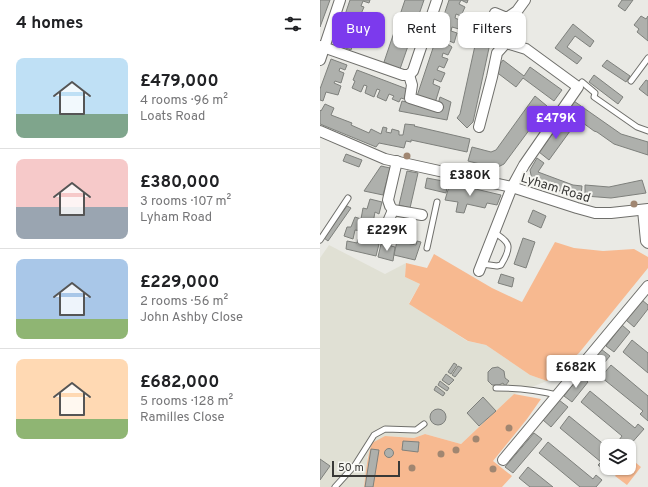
<!DOCTYPE html>
<meta charset="utf-8">
<style>
:root{--surface:#fff;--page:#f6f6f6;--text:#202124;--muted:#757577;--line:#e0e0e0;--accent:#7c3aed}
body{margin:0;font-family:Overpass,sans-serif;background:var(--page);color:var(--text);height:100vh;display:flex;flex-direction:column;font-size:15px;white-space:nowrap}
*{box-sizing:border-box;margin:0}
p{font-size:13px;color:var(--muted)}
.icon{flex:none;width:22px;height:22px;fill:none;stroke:currentColor;stroke-width:2;stroke-linecap:round;stroke-linejoin:round}
.map{position:relative;flex:1;overflow:hidden}
.panel{display:flex;flex-direction:column;background:var(--surface);width:320px}
.panel>*{flex:none}
.banner{position:absolute;left:12px;top:12px;width:256px;height:36px;display:flex;gap:8px}
.fabs{position:absolute;left:280px;top:439px;display:grid;gap:8px}
.fabs a{display:grid;place-items:center;width:36px;height:36px;border-radius:8px;background:var(--surface);box-shadow:0 1px 3px #0004;font-size:20px}
.scale{position:absolute;left:12px;bottom:10px;width:68px;box-sizing:border-box;padding-left:4px;border:2px solid #393937;border-top:0;font-size:11px;line-height:14px;white-space:nowrap;color:#393937;-webkit-text-stroke:3px #f7f7f2;paint-order:stroke}
.price{position:absolute;translate:-50% -34px;padding:0 9px;border-radius:4px;background:#fff;color:#222;font-size:13px;line-height:26px;filter:drop-shadow(0 1px 2px #0008)}
.price::after{content:'';position:absolute;left:50%;top:24px;width:12px;height:9px;margin-left:-6px;background:inherit;clip-path:polygon(0 0,100% 0,50% 100%)}
.price.selected{background:var(--accent);color:#fff}
ul{padding:0;list-style:none}
li{display:flex;align-items:center;gap:12px;height:100px;padding:0 16px}
li+li{border-top:1px solid var(--line)}
li span{display:grid;place-items:center;flex:none;width:112px;height:80px;border-radius:8px;color:#555}
li>.icon{margin-inline-start:auto}
span .icon{width:48px;height:48px;fill:#fffc;stroke-width:1}
li b{font-size:17px}
h2{display:flex;justify-content:space-between;align-items:center;height:48px;padding:0 16px;font-size:17px}
.chip{padding:0 14px;border-radius:8px;background:var(--surface);box-shadow:0 1px 3px #0004;font-size:14px;line-height:36px}
.chip.selected{background:var(--accent);color:#fff}
main{display:flex;flex:1;min-height:0}
.map>svg:first-child{display:block}
</style>
<main>
<section class="panel">
<h2>4 homes<svg class="icon" aria-label="filters" viewBox="0 0 24 24"><path d="M4 7h16M4 17h16"/><circle cx="9" cy="7" r="2"/><circle cx="15" cy="17" r="2"/></svg></h2>
<ul>
<li><span style="background:linear-gradient(#bfe0f5 70%,#7fa58c 0)"><svg class="icon" aria-label="home" viewBox="0 0 24 24"><path d="M3 11l9-7 9 7M6 9v11h12V9"/></svg></span><div><b>£479,000</b><p>4 rooms · 96 m²</p><p>Loats Road</p></div></li>
<li><span style="background:linear-gradient(#f6c9c9 60%,#9aa5b1 0)"><svg class="icon" aria-label="home" viewBox="0 0 24 24"><path d="M3 11l9-7 9 7M6 9v11h12V9"/></svg></span><div><b>£380,000</b><p>3 rooms · 107 m²</p><p>Lyham Road</p></div></li>
<li><span style="background:linear-gradient(#a9c7e8 75%,#8fb573 0)"><svg class="icon" aria-label="home" viewBox="0 0 24 24"><path d="M3 11l9-7 9 7M6 9v11h12V9"/></svg></span><div><b>£229,000</b><p>2 rooms · 56 m²</p><p>John Ashby Close</p></div></li>
<li><span style="background:linear-gradient(#ffd9b3 75%,#8fb573 0)"><svg class="icon" aria-label="home" viewBox="0 0 24 24"><path d="M3 11l9-7 9 7M6 9v11h12V9"/></svg></span><div><b>£682,000</b><p>5 rooms · 128 m²</p><p>Ramilles Close</p></div></li>
</ul>
</section>
<div class="map">
<svg width="328" height="487" viewBox="0 0 328 487">
<rect width="100%" height="100%" fill="#eaeae5"/>
<!-- built -->
<path fill="#e0e0d4" d="M9 245 65 274 86 263 85 277 100 284 89 303 147 341 166 345 210 375 227 381 194 394 141 444 105 434 94 438 65 436 47 457 48 462 44 487H0V258Z"/>
<!-- green -->
<g fill="#f7b990">
<path d="M235 242 254 248 283 251 314 249 328 257V268L259 353 227 381 210 375 166 345 148 341 89 304 100 284 85 277 86 263 107 268 114 254 172 288 202 302Z"/>
<path d="M194 394 221 399 207 419 173 461 192 476 182 487H44C46 472 47 457 52 443L65 436 94 438 105 434 141 444Z"/>
<path d="M310 458 321 467 307 485 295 476 302 468H309Z"/>
</g>
<!-- building -->
<g fill="#aeb0ac" stroke="#7e807c">
<path d="M0 0H10L0 27Z"/>
<path d="M30 0H50L49 3 43 1 41 6 44 7 41 14 39 13 36 18 43 20 40 29 33 26 32 30 39 33 36 42 29 40 28 41 33 44 31 50 15 44Z"/>
<path d="M85 0H104L80 69 64 62Z"/>
<path d="M129 0H148L147 3 141 0 139 4 145 7 141 16 136 14 135 18 142 21 139 29 132 27 131 31 137 33 134 43 127 40 126 43 132 47 128 55 123 53 122 57 128 59 124 68 119 66 117 70 125 73 121 82 114 79 113 84 120 87 115 103 97 96Z"/>
<path d="M302 0H313L305 11 298 6Z"/>
<path d="M321 16 326 19 328 16V41L317 32 319 29 314 25Z"/>
<path d="M180 17 190 25 181 38 178 36 169 48 153 122 147 128 137 118 140 114 156 41 167 27 170 29Z"/>
<path d="M253 24 274 41 270 47 255 36 247 47 262 58 257 64 235 48Z"/>
<path d="M11 59 27 65 25 70 20 68 19 71 24 73 21 83 15 81 14 83 21 86 18 95 6 92 3 101 0 100V89Z"/>
<path d="M183 60 204 76 210 67 242 90 234 101 203 78 196 87 175 71Z"/>
<path d="M287 60 310 76 306 82 282 66Z"/>
<path d="M37 70 87 89 84 99 81 98 79 102 72 99 74 96 69 94 66 101 57 97 60 90 57 89 54 97 45 93 47 86 44 85 41 92 32 88 35 81 33 80Z"/>
<path d="M274 75 303 97 298 104 269 82Z"/>
<path d="M326 80 328 81V96L319 89Z"/>
<path d="M215 96 227 106 184 164 176 168 148 161 152 147 171 152 176 150Z"/>
<path d="M120 97 131 102 127 120 79 111 82 101 120 110 118 104Z"/>
<path d="M251 99 301 134 328 142V155L294 144 277 132 274 131 244 109Z"/>
<path d="M5 104 14 108 11 115 32 123 31 125 49 133 51 129 61 134 63 127 67 128 66 132 71 133 72 129 79 131V135H83L85 124 95 125 94 126 150 139 147 152 91 140V142L86 141 84 148 59 143 56 147 0 124V110L1 111Z"/>
<path d="M243 120 253 127 229 160 219 152Z"/>
<path d="M26 154 42 160 39 167 23 161Z"/>
<path d="M217 158 224 163 218 172 253 185 262 186 261 196 250 195 212 180 210 170Z"/>
<path d="M61 166 70 168 63 195 44 191Z"/>
<path d="M87 171 98 173 90 208 79 205Z"/>
<path d="M107 178 128 182 126 193 105 188Z"/>
<path d="M322 180 326 193 291 198 265 196V185L289 187Z"/>
<path d="M130 183 181 195 177 205 167 203 165 208 147 204 144 213 136 212 138 202 125 200Z"/>
<path d="M50 199 62 202 59 214 55 212 53 223 47 221 42 231 35 230 33 239 24 236 27 227H31L35 217 41 219 43 208 47 209Z"/>
<path d="M27 206 31 208 8 241 4 238Z"/>
<path d="M213 210 226 216 221 228 208 222Z"/>
<path d="M81 221 95 224 93 231H94L91 240 77 237Z"/>
<path d="M203 238 215 242 206 268 194 264Z"/>
<path d="M38 239 59 244 56 256 26 249 27 241 37 243Z"/>
<path d="M77 241 96 245 97 241 101 242 95 260 74 255Z"/>
<path d="M61 244H71V246L75 247 73 261 58 257Z"/>
<path d="M181 274 194 278 192 287 178 283Z"/>
<path d="M322 300 328 305V309L314 327 306 320Z"/>
<path d="M302 325 310 332 294 352 286 346Z"/>
<path d="M312 340 328 353V373L303 352Z"/>
<path d="M281 349 290 356 273 376 265 370Z"/>
<path d="M134 363 137 365 131 374 128 372Z"/>
<path d="M291 365 328 396V421L320 414 323 411 281 377Z"/>
<path d="M138 366 142 368 135 377 132 375Z"/>
<path d="M178 367 184 371 185 378 189 381 185 386 183 383 179 385H172L168 381V372L172 368Z"/>
<path d="M126 374 134 380 129 385 122 380Z"/>
<path d="M260 375 268 382 252 402 244 396Z"/>
<path d="M120 381 129 388 127 391 118 385Z"/>
<path d="M116 386 125 393 123 396 114 390Z"/>
<path d="M270 391 315 428 318 424 324 429 309 446 299 440 302 436 261 402Z"/>
<path d="M163 397 176 411 159 426 147 413Z"/>
<path d="M239 400 248 407 231 427 223 420Z"/>
<circle cx="118" cy="417" r="8"/>
<path d="M249 416 287 447V468H291L288 473 278 465 281 462 240 428Z"/>
<path d="M214 433 222 439 193 473 185 467Z"/>
<path d="M83 441 99 442 98 452 82 450Z"/>
<path d="M228 442 273 479 276 475 282 480 276 487H260L219 453Z"/>
<circle cx="69" cy="453" r="4.5"/>
<path d="M51 449 59 450 54 481 53 487H45Z"/>
<path d="M0 459 10 466 0 480Z"/>
<path d="M208 467 233 487H210L199 478Z"/>
</g>
<g fill="none" stroke-linecap="round" stroke-linejoin="round">
<!-- service casing -->
<g stroke="#6f6f6b" stroke-width="7">
<g id="service">
<path d="M311 81 328 58"/>
<path d="M258 87 262 82 275 93 274 97 317 127 328 131"/>
<path d="M0 240 28 198"/>
<path d="M107 248 117 202"/>
<path d="M162 264 177 266 181 265C192 247 191 242 173 232"/>
<path d="M176 388C197 388 217 390 237 395"/>
<path d="M15 487 35 465 54 435 65 429 96 430 104 424"/>
</g>
</g>
<!-- minor casing -->
<g stroke="#6f6f6b" stroke-width="12">
<g id="minor">
<path d="M175 13 187 18 197 11 205 0"/>
<path d="M0 46 83 75H89L93 71 117 0"/>
<path d="M0 60 20 0"/>
<path d="M89 75 92 85 90 98 118 107"/>
<path d="M0 131 65 159 192 187 257 208 275 213H291L328 209"/>
<path d="M77 161 68 200 70 206 73 210 102 215"/>
<path d="M323 210 326 241 328 243"/>
<path d="M64 231 73 210"/>
<path d="M159 271 192 187 204 165 258 87 206 49 186 43 177 53 172 77 159 127"/>
<path d="M183 460 328 286"/>
</g>
</g>
<!-- service -->
<use href="#service" stroke="#fff" stroke-width="5"/>
<!-- minor -->
<use href="#minor" stroke="#fff" stroke-width="10"/>
</g>
<!-- trees -->
<g fill="#a08671">
<circle cx="87" cy="156" r="3.5"/>
<circle cx="161" cy="169" r="3.5"/>
<circle cx="314" cy="204" r="3.5"/>
<circle cx="189" cy="428" r="3.5"/>
<circle cx="156" cy="439" r="3.5"/>
<circle cx="136" cy="450" r="3.5"/>
<circle cx="121" cy="454" r="3.5"/>
<circle cx="92" cy="468" r="3.5"/>
<circle cx="173" cy="469" r="3.5"/>
</g>
<g text-anchor="middle" stroke-width="4" stroke-linejoin="round" paint-order="stroke">
<!-- street labels -->
<g font-size="13" fill="#393937" stroke="#f7f7f2">
<text transform="translate(236 187) rotate(17)" y="5">Lyham Road</text>
</g>
</g>
</svg>
<div class="fabs">
<a><svg class="icon" aria-label="layers" viewBox="0 0 24 24"><path d="M12 4l9 5-9 5-9-5zM3 14l9 5 9-5"/></svg></a>
</div>
<div class="scale">50 m</div>
<b class="price selected" style="left:236px;top:140px">£479K</b>
<b class="price" style="left:150px;top:197px">£380K</b>
<b class="price" style="left:67px;top:252px">£229K</b>
<b class="price" style="left:256px;top:389px">£682K</b>
<div class="banner">
<a class="chip selected">Buy</a>
<a class="chip">Rent</a>
<a class="chip">Filters</a>
</div>
</div>
</main>
